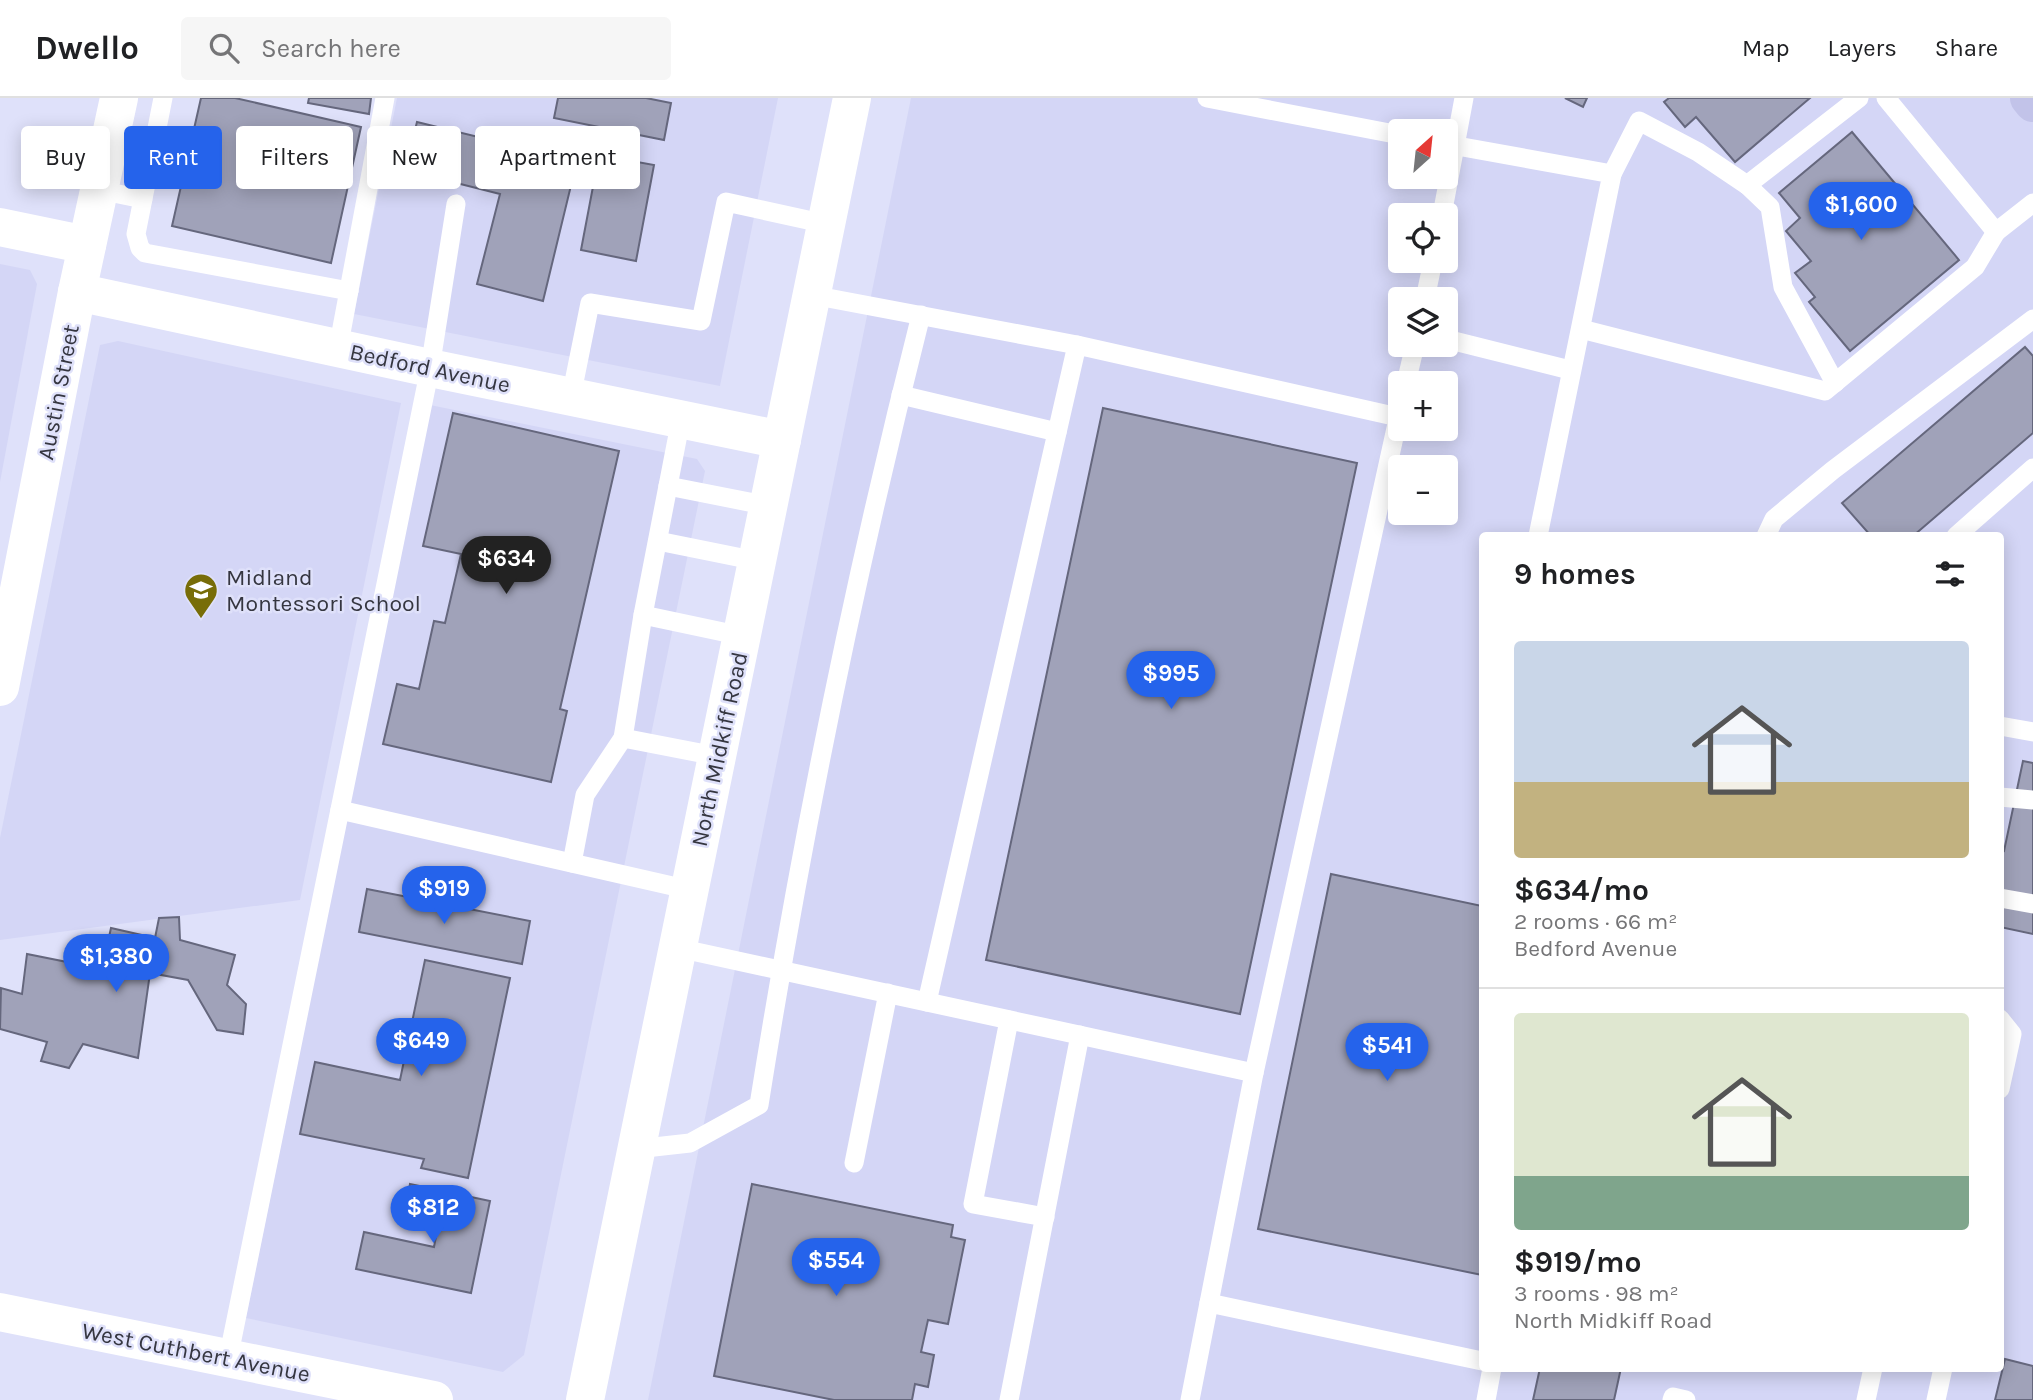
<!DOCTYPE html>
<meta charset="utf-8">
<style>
:root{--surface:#fff;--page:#f6f6f6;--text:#202124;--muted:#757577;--line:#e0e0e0;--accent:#2563eb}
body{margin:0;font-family:Karla,sans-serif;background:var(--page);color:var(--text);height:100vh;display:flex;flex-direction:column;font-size:26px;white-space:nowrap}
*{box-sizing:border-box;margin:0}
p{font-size:23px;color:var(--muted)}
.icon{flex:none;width:38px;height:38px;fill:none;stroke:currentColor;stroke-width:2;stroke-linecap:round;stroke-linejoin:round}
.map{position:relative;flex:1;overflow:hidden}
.panel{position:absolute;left:1479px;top:434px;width:525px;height:840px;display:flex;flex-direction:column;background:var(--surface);border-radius:7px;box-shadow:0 4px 18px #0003}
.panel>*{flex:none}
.banner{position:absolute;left:21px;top:28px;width:665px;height:63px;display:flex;gap:14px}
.needle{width:46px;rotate:27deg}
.tools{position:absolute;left:1388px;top:21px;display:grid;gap:14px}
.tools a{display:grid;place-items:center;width:70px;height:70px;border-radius:7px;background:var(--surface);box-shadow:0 4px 18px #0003;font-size:35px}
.price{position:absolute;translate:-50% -60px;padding:0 16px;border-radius:24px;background:var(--accent);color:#fff;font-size:23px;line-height:46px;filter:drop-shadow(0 2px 4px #0008)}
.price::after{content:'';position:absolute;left:50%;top:42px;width:21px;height:16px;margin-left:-10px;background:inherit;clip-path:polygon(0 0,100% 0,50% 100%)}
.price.current{background:#222;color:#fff}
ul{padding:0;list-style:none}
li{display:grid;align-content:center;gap:14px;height:371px;padding:0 35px}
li+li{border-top:2px solid var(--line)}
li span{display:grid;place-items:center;height:217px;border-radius:7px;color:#555}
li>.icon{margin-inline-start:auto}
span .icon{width:126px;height:126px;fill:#fffc;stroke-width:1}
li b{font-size:30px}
h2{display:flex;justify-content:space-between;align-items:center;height:84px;padding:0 35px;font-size:30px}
.pill{padding:0 24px;border-radius:7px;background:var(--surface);box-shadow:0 4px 18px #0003;font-size:24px;line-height:63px}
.pill.current{background:var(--accent);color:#fff}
header{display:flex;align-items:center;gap:42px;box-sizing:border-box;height:98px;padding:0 35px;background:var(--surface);border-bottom:2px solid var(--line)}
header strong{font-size:33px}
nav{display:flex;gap:38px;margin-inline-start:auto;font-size:24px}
.search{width:490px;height:63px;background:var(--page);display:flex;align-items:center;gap:18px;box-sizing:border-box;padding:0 24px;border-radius:7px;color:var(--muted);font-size:26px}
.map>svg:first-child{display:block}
</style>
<header>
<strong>Dwello</strong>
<div class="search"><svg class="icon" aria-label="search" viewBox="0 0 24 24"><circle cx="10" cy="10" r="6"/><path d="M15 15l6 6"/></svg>Search here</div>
<nav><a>Map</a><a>Layers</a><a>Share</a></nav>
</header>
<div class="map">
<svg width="2033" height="1302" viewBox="0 0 2033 1302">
<rect width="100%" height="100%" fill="#dfe1fa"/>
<!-- built -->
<g fill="#d4d6f6" fill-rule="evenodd">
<path d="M397 0H778L720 288 354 216Z"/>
<path d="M911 0H2025L2033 7V1302H648ZM1400 33H1446V79H1400ZM1400 117H1446V163H1400ZM1400 201H1446V247H1400ZM1400 285H1446V331H1400ZM1400 369H1446V415H1400ZM1482 438H2000V1270H1482Z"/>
<path d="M0 166 30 172 37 186 0 384Z"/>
<path d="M118 243 401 305 300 802 0 842V740L100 247Z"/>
<path d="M430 307 697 361 705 373 524 1257 503 1274 246 1220Z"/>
</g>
<!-- building -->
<g fill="#a0a2b9" stroke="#65677d" stroke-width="2">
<path d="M201 0H235L361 29 331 165 172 128Z"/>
<path d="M309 0H371L369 16 308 5Z"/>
<path d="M558 0H646L671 5 664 42 554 20Z"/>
<path d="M1565 0H1587L1583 9Z"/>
<path d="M1669 0H1810L1735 64 1696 19 1685 29 1664 4Z"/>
<path d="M417 24 511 47 508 58 574 75 543 203 477 186 500 96 405 72Z"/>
<path d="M1852 34 1959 162 1850 253 1809 204 1815 199 1795 175 1811 163 1786 133 1800 120 1779 95Z"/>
<path d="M599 57 654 67 636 163 581 152Z"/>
<path d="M2025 249 2033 258V335L1913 438H1871L1842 405Z"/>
<path d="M1103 310 1357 365 1240 916 986 862Z"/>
<path d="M453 315 619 353 560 611 567 613 551 684 383 646 397 586 419 591 434 523 445 525 461 456 423 448Z"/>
<path d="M2023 663 2033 665V836L2000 829V752L2004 753Z"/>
<path d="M1331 776 1482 808V1177L1258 1131Z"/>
<path d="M367 791 530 823 522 866 359 834Z"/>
<path d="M179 819 180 842 235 857 227 887 246 906 243 936 217 932 188 882 150 875 138 960 83 946 69 970 41 963 47 944 0 931 1 890 22 896 27 856 102 871 111 830 155 840 159 820Z"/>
<path d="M425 862 510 880 468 1080 421 1070 424 1061 300 1036 315 964 400 982Z"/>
<path d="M410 1086 490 1103 471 1195 356 1171 364 1134 434 1149 442 1107 408 1100Z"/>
<path d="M752 1086 953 1127 951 1139 965 1142 948 1226 928 1222 921 1254 934 1257 928 1289 915 1286 912 1302H834L714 1278Z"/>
<path d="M2005 1261 2033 1268V1302H1995Z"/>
<path d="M1540 1270H1621L1614 1302H1533Z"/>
</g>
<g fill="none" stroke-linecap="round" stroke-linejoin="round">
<!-- service -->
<g stroke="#fff" stroke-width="19">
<path d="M163 0 136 136 140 150 145 155 349 193"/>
<path d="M1207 0 1400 37"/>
<path d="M1886 0 1996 134 2033 105"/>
<path d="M1446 46 1612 76 1538 438"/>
<path d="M1612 76 1639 23 1698 54 1747 87 1859 0"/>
<path d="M1747 87 1770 109 1783 189 1835 285"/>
<path d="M99 92 143 101"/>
<path d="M1442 117 1464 0"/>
<path d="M812 197 1077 247"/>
<path d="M1425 201 1433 163"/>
<path d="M1581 231 1825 293 1975 169 1996 134"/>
<path d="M1446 241 1570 272"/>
<path d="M338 251 385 0"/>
<path d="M1406 285 1415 247"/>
<path d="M901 297 1057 334"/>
<path d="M571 299 590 205 701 223 726 104 826 126"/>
<path d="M668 388 769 408"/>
<path d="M1766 438 1774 421 1833 372 2033 221"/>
<path d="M1956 438 2033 370"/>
<path d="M658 443 757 463"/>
<path d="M643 517 742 538"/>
<path d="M2000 628 2033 634"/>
<path d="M623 640 716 658"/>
<path d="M2000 699 2033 702"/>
<path d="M340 712 690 792"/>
<path d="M572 765 585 697 623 640 643 517 681 321"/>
<path d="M2000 800 2033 806"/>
<path d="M678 850 1254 975"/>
<path d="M927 904 1077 247 1398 319"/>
<path d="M2000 921 2012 936 2000 991"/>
<path d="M1009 922 973 1106 1045 1119"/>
<path d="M636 1051 690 1045 759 1007C801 742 855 477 921 217"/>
<path d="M854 1065 888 895"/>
<path d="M1209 1205 1482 1263"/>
<path d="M228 1261 430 270 456 106"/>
<path d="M1009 1302 1080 937"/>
<path d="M1190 1302 1254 975 1400 312"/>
<path d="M1486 1302 1492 1270"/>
<path d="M1672 1302 1673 1299 1686 1302"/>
<path d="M1866 1302 1873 1270"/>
<path d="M1936 1302 1943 1270"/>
</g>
<!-- minor -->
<g stroke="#fff" stroke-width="38">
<path d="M0 129 87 147"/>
<path d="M77 194 430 270 782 342"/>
<path d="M0 589 77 194 119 0"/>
</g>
<!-- tertiary -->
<path stroke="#fff" stroke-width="38" d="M0 1214 434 1302"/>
<!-- secondary -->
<path stroke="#fff" stroke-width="38" d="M585 1302 852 0"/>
<!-- primary -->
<path stroke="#c2c3e9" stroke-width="38" d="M2029 0 2033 5"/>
</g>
<!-- icons -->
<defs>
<g id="school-pin" transform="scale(1.75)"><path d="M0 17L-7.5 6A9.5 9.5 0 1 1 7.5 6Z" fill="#786d08" stroke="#dfe1fa"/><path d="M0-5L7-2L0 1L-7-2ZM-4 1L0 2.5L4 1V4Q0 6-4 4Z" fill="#fff"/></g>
</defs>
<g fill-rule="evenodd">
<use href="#school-pin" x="201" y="492"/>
</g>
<g text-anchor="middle" stroke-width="5" stroke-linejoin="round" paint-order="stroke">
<!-- street labels -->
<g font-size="23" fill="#353640" stroke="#dfe1fa">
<text transform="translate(430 270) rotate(12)" y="8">Bedford Avenue</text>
<text transform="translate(58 294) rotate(-79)" y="8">Austin Street</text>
<text transform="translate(719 651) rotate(-78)" y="8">North Midkiff Road</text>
<text transform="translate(196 1254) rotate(11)" y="8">West Cuthbert Avenue</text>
</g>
<!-- poi labels -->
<g font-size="23" fill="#353640" stroke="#dfe1fa" text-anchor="start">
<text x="226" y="487">Midland<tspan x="226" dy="26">Montessori School</tspan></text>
</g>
</g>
</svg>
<div class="tools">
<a><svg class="needle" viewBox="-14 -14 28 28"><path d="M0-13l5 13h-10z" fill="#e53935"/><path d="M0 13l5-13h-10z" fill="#757577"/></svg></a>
<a><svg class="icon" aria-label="locate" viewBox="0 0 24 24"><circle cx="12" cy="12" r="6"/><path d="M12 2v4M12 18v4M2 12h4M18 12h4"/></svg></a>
<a><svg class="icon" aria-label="layers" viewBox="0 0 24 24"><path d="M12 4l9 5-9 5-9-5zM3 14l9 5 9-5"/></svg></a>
<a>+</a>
<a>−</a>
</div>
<b class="price" style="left:1861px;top:144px">$1,600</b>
<b class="price current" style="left:506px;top:498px">$634</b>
<b class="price" style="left:1171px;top:613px">$995</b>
<b class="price" style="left:444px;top:828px">$919</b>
<b class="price" style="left:116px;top:896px">$1,380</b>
<b class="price" style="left:421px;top:980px">$649</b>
<b class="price" style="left:1387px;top:985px">$541</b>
<b class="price" style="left:433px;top:1147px">$812</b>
<b class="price" style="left:836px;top:1200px">$554</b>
<div class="banner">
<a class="pill">Buy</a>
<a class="pill current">Rent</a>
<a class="pill">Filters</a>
<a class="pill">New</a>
<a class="pill">Apartment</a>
</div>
<section class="panel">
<h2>9 homes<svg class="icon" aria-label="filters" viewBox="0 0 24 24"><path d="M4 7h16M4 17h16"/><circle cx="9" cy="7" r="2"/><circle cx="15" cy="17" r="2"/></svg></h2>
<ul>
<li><span style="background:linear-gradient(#c9d6e8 65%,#c2b280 0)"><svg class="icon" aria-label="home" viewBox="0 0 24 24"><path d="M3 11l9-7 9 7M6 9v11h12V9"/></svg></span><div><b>$634/mo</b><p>2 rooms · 66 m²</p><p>Bedford Avenue</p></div></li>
<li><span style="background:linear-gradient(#dfe7d0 75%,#7fa58c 0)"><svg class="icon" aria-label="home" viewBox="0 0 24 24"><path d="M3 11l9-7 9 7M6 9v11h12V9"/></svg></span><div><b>$919/mo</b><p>3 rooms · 98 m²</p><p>North Midkiff Road</p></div></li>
</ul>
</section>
</div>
